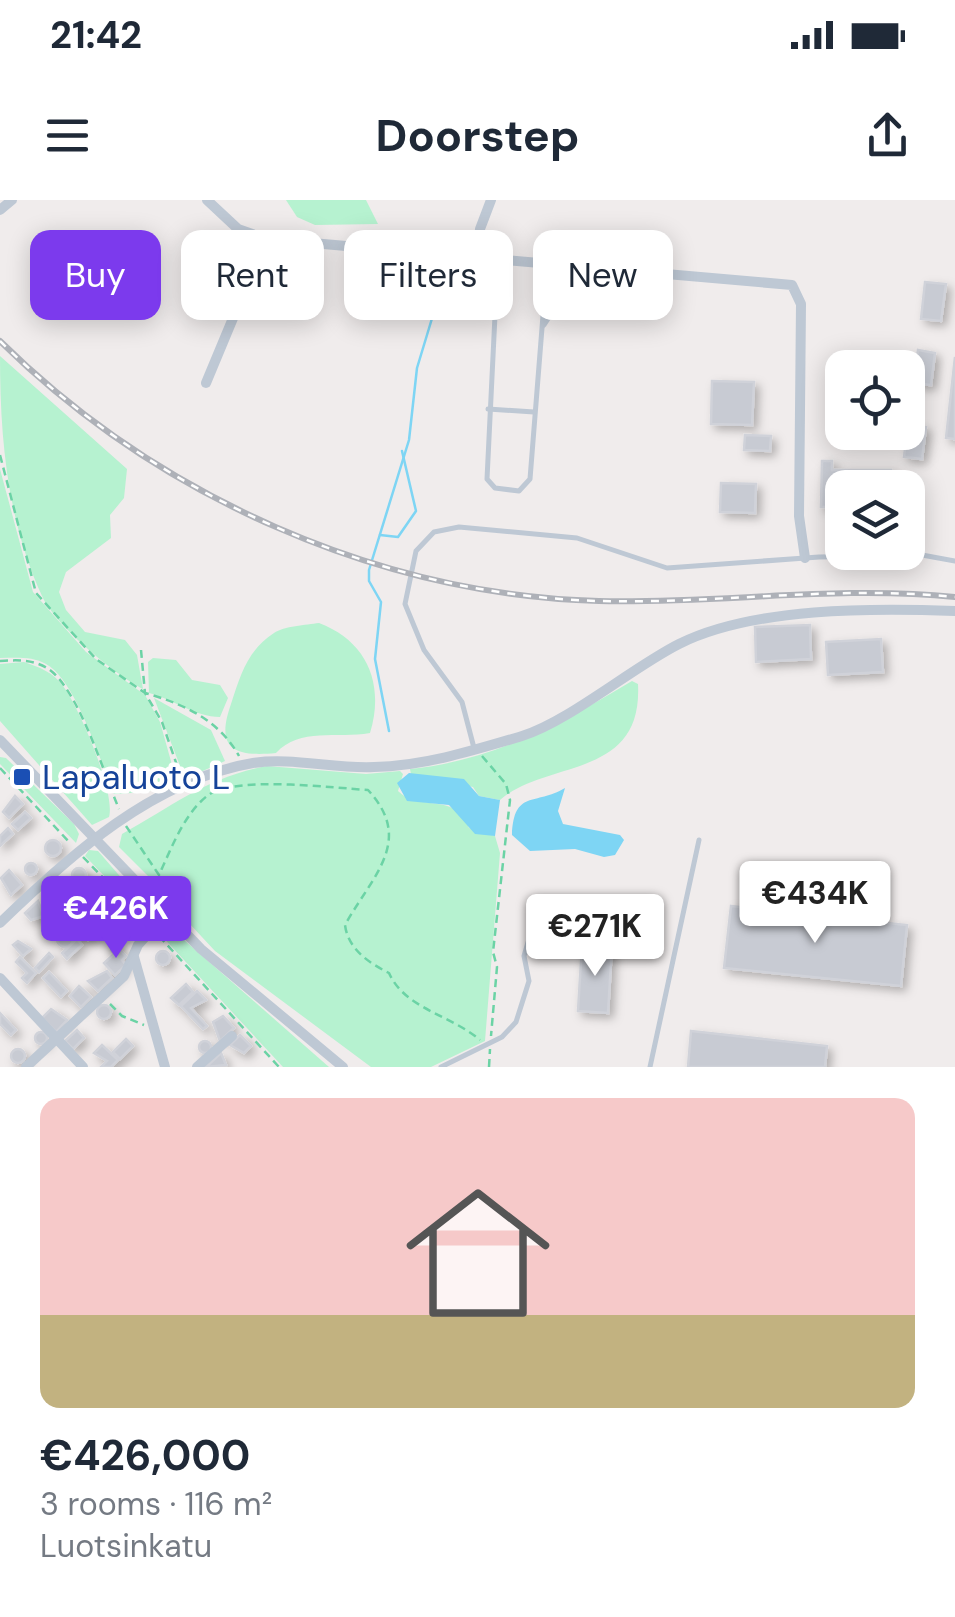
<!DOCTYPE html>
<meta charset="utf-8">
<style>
:root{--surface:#fff;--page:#f6f6f7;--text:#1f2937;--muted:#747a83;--accent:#7c3aed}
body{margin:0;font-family:"DM Sans",sans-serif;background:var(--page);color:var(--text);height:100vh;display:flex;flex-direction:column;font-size:38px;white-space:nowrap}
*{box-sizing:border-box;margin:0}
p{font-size:32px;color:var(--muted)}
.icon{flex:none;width:55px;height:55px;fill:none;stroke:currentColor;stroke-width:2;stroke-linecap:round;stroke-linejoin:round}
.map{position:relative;height:867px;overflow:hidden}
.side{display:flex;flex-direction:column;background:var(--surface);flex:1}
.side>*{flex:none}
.hud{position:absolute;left:30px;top:30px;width:895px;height:90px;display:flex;gap:20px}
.buttons{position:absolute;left:825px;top:150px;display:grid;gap:20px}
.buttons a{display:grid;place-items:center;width:100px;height:100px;border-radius:20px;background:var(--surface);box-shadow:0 5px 25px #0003;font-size:50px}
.price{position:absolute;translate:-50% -85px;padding:0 22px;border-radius:10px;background:#fff;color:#222;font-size:32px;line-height:65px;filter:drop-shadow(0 2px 5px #0008)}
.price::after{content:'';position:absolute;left:50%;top:60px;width:30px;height:22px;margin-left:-15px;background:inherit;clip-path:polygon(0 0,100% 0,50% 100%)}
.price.selected{background:var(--accent);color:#fff}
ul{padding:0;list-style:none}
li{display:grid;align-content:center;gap:20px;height:530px;padding:0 40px}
li span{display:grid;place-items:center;height:310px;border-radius:20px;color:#555}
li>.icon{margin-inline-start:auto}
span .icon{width:180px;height:180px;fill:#fffc;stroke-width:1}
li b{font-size:42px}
.chip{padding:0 35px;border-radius:20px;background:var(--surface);box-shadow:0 5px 25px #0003;font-size:35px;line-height:90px}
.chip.selected{background:var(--accent);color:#fff}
.status{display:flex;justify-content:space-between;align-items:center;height:70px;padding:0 50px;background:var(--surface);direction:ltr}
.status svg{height:28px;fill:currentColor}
header{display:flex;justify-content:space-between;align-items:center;height:130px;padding:0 40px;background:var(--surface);font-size:45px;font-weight:700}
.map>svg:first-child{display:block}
</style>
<div class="status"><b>21:42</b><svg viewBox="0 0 49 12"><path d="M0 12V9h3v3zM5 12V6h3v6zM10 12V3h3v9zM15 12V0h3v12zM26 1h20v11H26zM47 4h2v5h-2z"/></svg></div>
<header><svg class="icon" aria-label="menu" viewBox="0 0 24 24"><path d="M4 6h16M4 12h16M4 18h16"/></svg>Doorstep<svg class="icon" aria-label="share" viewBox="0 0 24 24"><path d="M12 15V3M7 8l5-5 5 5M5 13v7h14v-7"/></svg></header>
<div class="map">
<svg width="955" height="867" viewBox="0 0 955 867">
<defs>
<filter id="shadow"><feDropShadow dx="4.5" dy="4.5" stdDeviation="5" flood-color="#0004"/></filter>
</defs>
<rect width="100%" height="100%" fill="#f0ecec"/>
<!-- green -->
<g fill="#b6f2d0">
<path d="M286 0H366L378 24 315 25 297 17Z"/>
<path d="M0 156 127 269 124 298 110 315 111 338 66 372 59 392 66 410 85 432 125 440 137 455 143 489C114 474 55 425 42 396 7 320 0 237 0 156Z"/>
<path d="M0 269 33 392 86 452 145 495 160 522 176 579 148 592 114 594C100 561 76 480 46 464 32 456 15 458 0 458Z"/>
<path d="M319 423C367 441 385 484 370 533 337 539 300 527 276 553 234 557 215 549 231 504 241 474 247 451 274 433 284 426 306 425 319 423Z"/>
<path d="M153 458 176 460 192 480 220 485 228 498 220 517C195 517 173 499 149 493L148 462Z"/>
<path d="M24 462C39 467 53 472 63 486 79 507 116 593 109 617L92 625 0 521V464Z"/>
<path d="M632 481 638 484C643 580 547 559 500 600L479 596 473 587 411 574 410 569C493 561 562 523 632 481Z"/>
<path d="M154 498 211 530 225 561 185 579Z"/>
<path d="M0 557 6 558 74 624 79 634 76 643 0 564Z"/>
<path d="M267 566 366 574 400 571 403 574 398 591C419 612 458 592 469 628L495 636 500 653 485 841 431 867H371L215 751 188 722 170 689 151 679 119 647 122 634C175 605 205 578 267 566Z"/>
<path d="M89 650 98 651 151 712 149 722 85 656Z"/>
<path d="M117 697 145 726 135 739 129 736Z"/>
<path d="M165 729 175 732 329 867H283L159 733Z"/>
</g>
<!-- water -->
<g fill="#7ed5f4">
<path d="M409 573 464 579 479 596 500 600 495 636 475 634 449 605 407 601 397 583Z"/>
<path d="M565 588 558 611 563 624 620 635 624 640 615 655 604 657 575 649 530 651 512 635C514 589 535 606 565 588Z"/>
</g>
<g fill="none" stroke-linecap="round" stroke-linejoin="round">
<!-- stream -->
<g stroke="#7ed5f4" stroke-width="2.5">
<path d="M380 335 398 337 416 311 402 251"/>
<path d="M389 531 375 459 381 402 369 381V370L409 240 417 168 443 82"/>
</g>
</g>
<!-- building -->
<g fill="#c8cbd3" stroke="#d0d2d9" stroke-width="2.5" filter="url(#shadow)">
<path d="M925 82 946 84 941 121 921 119Z"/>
<path d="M918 150 935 153 931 185 913 183Z"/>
<path d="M955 157V239L946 238Z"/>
<path d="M712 181 754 182 752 225 711 224Z"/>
<path d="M908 225 926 227 922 259 904 257Z"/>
<path d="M745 235 771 236 770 251 744 250Z"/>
<path d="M822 261H832V270H891V288H842V307H821Z"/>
<path d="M721 283 756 284 755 313 720 312Z"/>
<path d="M810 425 811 459 756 462 755 427Z"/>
<path d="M881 439 883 472 828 475 826 442Z"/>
<path d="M15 596 23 604 9 618 3 612Z"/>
<path d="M25 612 31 618 18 630 12 624Z"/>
<path d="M8 628 13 634 0 646V636Z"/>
<circle cx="53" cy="648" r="8"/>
<circle cx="31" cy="669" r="6"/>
<circle cx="79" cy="675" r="7"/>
<path d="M9 670 22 685 11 695 1 678Z"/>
<path d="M56 683 63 698 53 706 43 695Z"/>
<path d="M38 701 44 716 31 720 25 713Z"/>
<path d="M731 706 907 725 901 786 724 768Z"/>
<path d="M90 714 95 719 78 736 72 730Z"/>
<path d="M93 725 98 731 88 740 83 734Z"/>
<circle cx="65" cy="739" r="8"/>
<path d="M77 739 82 745 67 759 62 753Z"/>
<path d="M18 741 31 749 23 756 13 745Z"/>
<path d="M582 744 612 746 608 813 578 811Z"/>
<path d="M115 745 126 756 122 760 126 765 115 775 104 763 114 754 111 750Z"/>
<circle cx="163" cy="758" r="7"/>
<path d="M49 753 53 757 39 772 35 768Z"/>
<path d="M20 757 36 773 27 783 22 778 27 773 16 762Z"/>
<path d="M107 771 112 778 98 791 88 781Z"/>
<path d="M49 772 67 791 61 797 43 778Z"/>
<path d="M186 784 193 792 179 805 171 798Z"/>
<path d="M79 786 91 797 81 807 70 796Z"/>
<path d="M197 791 206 800 191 808 207 826 203 829 181 806Z"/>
<circle cx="104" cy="812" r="7"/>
<path d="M51 809 67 820 56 832 42 818Z"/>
<path d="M0 813 16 830 11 835 0 824Z"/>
<path d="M223 816 234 828 220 841 213 822Z"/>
<path d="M77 830 84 838 73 849 65 841Z"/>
<path d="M691 831 827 846 825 867H688Z"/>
<circle cx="41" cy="838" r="6"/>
<path d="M240 835 251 846 244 853 230 845Z"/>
<path d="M126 839 133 846 120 859 113 852Z"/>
<circle cx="205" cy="847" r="6"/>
<path d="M102 845 118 860 111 867H101L107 861 94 853Z"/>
<circle cx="18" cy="856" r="7"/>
<path d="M221 853 226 865 206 867Z"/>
</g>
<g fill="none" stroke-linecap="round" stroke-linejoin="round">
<!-- path -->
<g stroke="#6bd3a5" stroke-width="2.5" stroke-dasharray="8 5" stroke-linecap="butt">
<path d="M0 255 36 393 96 459 145 493 162 522 180 574"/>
<path d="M141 450 145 493C184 504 219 520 239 556"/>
<path d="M0 461C16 460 32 459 47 468 78 487 104 574 119 609"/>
<path d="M482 556 506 584 510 600 493 752 497 767 491 836"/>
<path d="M0 568 71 644"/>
<path d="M126 626 159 675C171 649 184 614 207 596 233 575 334 588 368 590 415 641 372 676 345 725 348 749 369 763 389 773 405 809 451 815 480 840"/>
<path d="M83 657 147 723"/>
<path d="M112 691 128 740"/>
<path d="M159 736 279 867"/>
<path d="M110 804 122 816 144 825"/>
<path d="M489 867 490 849"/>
</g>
<!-- lane -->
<g stroke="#bec8d4" stroke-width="5">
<path d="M477 59 479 71 496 95 487 279 495 288 519 291 530 279 547 65"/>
<path d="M544 125 559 102 545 83"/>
<path d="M488 209 534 212"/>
<path d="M474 548 462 502 424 450 405 404 416 351 434 332 459 327 577 338 667 368 819 357 922 355 955 361"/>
<path d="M441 867 502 837 516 822 529 781 524 756 534 722"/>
<path d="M650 867 699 640"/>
</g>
<!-- street -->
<g stroke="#bec8d4" stroke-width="10">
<path d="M207 0 238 29 266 39 792 85 801 104 799 316 805 358"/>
<path d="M0 10 12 0"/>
<path d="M477 59 480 29 491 0"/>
<path d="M206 183 266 39"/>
<path d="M0 540 201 749 343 867"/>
<path d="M0 723C70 655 153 580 253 563 291 557 335 569 374 567 424 566 475 550 522 536 568 522 633 467 679 444 753 407 873 408 955 411"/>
<path d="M134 757 165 867"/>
<path d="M0 778 83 867"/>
<path d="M26 867 124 776 138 745 166 714"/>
<path d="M197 867 232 836"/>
</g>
<!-- rail casing -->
<g stroke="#aeb1b8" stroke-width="6">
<path id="rail" d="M0 141C157 296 378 395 599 401 718 404 836 385 955 397"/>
</g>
<!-- rail -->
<use href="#rail" stroke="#fff" stroke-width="2.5" stroke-dasharray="8" stroke-linecap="butt"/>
</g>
<!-- markers -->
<rect fill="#1a4fb4" stroke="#fff" stroke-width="4" x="12" y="567" width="20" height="20" rx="5"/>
<g text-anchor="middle" stroke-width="9" stroke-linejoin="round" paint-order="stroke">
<!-- transit labels -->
<g font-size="35" fill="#164399" stroke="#fff" text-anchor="start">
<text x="42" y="589">Lapaluoto L</text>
</g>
</g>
</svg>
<div class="buttons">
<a><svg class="icon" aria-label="locate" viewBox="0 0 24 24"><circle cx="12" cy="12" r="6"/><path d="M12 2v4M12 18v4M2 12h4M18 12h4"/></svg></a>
<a><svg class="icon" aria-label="layers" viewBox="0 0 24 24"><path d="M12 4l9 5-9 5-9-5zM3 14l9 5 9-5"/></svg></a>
</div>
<b class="price" style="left:815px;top:746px">€434K</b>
<b class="price selected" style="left:116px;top:761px">€426K</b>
<b class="price" style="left:595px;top:779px">€271K</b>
<div class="hud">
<a class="chip selected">Buy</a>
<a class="chip">Rent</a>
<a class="chip">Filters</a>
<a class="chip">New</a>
</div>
</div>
<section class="side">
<ul>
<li><span style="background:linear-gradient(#f6c9c9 70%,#c2b280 0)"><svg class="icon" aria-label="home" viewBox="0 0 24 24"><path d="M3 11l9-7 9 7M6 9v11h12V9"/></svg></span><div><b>€426,000</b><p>3 rooms · 116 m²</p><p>Luotsinkatu</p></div></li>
</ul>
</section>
